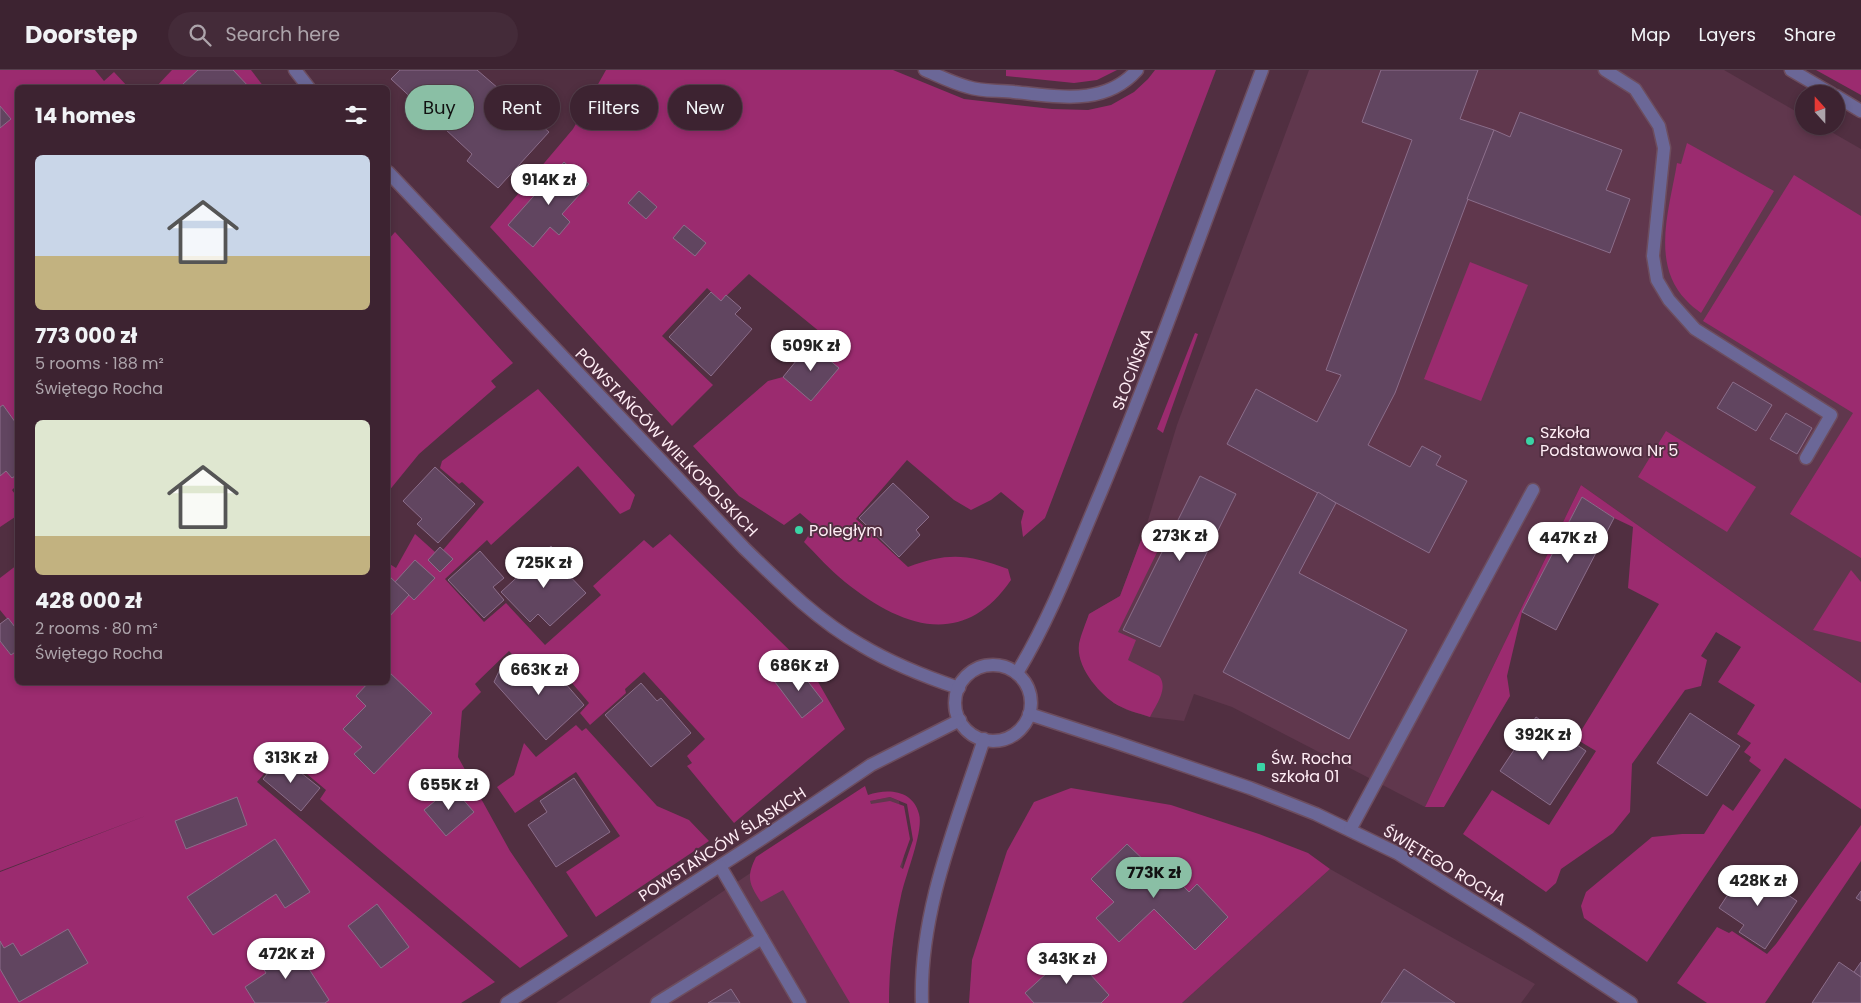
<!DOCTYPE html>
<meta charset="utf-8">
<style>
:root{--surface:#3d2331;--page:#442b39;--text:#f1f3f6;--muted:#ada4ab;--line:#56404d;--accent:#8abfa5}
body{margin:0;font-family:Poppins,sans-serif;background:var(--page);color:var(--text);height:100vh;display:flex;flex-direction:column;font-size:19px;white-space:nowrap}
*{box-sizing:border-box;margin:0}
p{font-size:16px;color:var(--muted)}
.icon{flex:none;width:28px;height:28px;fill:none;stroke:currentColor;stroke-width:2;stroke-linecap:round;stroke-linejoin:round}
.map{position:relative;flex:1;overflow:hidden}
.side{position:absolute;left:15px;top:15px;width:375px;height:600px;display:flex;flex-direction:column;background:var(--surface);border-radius:8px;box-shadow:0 2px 8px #0003,0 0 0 1px var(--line)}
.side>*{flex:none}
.top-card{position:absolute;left:405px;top:15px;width:475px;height:45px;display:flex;gap:10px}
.needle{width:32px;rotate:339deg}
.buttons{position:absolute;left:1795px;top:15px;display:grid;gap:10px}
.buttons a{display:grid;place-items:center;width:50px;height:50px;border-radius:50%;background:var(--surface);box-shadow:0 2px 8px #0003,0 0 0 1px var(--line);font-size:25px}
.price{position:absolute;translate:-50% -42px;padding:0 11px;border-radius:18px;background:#fff;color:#222;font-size:16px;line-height:32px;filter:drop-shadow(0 1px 2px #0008)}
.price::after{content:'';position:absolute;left:50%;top:30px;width:15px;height:11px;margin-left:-8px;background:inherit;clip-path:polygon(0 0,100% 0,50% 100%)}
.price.on{background:var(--accent);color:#111}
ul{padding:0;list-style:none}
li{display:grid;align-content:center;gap:10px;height:265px;padding:0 20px}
li span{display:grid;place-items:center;height:155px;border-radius:8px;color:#555}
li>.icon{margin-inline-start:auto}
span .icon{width:90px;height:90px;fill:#fffc;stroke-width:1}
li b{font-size:21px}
h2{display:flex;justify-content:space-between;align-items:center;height:60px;padding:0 20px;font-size:21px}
.tag{padding:0 18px;border-radius:22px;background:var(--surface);box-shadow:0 2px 8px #0003,0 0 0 1px var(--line);font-size:18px;line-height:45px}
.tag.on{background:var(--accent);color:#111}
header{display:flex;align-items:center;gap:30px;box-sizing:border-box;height:70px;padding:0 25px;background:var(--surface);border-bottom:1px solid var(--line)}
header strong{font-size:24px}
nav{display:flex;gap:28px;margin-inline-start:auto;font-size:18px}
.search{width:350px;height:45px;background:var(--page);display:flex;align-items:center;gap:12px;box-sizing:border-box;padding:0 18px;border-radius:28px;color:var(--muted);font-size:19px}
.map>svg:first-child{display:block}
</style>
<header>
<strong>Doorstep</strong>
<div class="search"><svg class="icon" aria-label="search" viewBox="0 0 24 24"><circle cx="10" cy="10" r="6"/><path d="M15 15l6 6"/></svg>Search here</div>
<nav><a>Map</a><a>Layers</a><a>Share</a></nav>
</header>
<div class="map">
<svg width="1861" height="933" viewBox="0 0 1861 933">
<rect width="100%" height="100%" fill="#512f41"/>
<!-- built -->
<g fill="#60374d">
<path d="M1309 0H1724L1804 46V56H1821L1861 79V613L1581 415 1425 737 1232 637 1194 624 1184 651 1150 647 1127 640 1114 633 1099 620 1086 602 1080 588 1079 574 1089 544 1120 526 1146 457 1177 355Z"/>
<path d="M890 727 899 731 905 776 885 933H556L755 800 870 731Z"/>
<path d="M1330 799 1444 863 1535 914 1521 933H1182Z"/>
</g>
<!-- green -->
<g fill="#9b2b6f" fill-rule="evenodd">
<path d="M0 0H95L104 11 114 2 128 17 18 18V418L16 416 12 420 17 427 18 445 0 457Z"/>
<path d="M172 0H251L264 17 155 18Z"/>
<path d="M606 0H893L964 29 1052 39 1088 40 1111 35 1134 22 1148 9 1155 0H1216L1045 448 1023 467 1021 452 1024 441 1001 422 991 430 971 440 954 430 907 390 856 449 908 497C948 482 968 484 1008 499L1011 510C963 580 901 557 845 512 830 500 817 485 804 472L815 456 800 443 784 455 739 426 693 376 768 311 783 307 812 330 838 298 810 274 820 262 749 204 721 231 707 218 662 266 713 315 672 356 490 157 573 59Z"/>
<path d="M1006 0H1117L1097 10 1074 13 1006 6Z"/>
<path d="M1816 0H1861V25Z"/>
<path d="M1687 73 1774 121 1701 243C1696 239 1690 235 1686 230 1650 193 1670 137 1677 93L1681 94Z"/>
<path d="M1794 105 1861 146V488L1790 444 1853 343 1703 251Z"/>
<path d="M395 162 513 293 491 311 496 317 419 384 388 422V170Z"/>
<path d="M1470 192 1528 215 1481 331 1424 309Z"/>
<path d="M1195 263 1198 264 1163 363 1157 359Z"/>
<path d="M538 319 635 425 630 439 620 444 578 396 491 475 487 470 445 509 484 552 506 533 545 575 601 525 593 516 644 470 653 478 670 464 813 603 845 659 734 753 687 696 692 693 687 686 705 669 644 602 625 619 626 623 590 655 580 643 589 633 549 586 529 602 509 581 475 614 481 622 462 641 458 687 510 781 568 866 520 898 378 779 320 729 326 720 282 683 257 712 495 912 461 933H0V802L148 745 0 801V571L11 585 17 580 18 612H388V493L396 498 415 464 435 482 443 480 484 432 462 412 459 414 440 398 442 391Z"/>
<path d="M1666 361 1756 417 1727 462 1638 407Z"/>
<path d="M1581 415 1861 613V739L1785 688 1647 892 1584 848 1581 836 1586 822 1652 767 1682 764H1704L1723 734 1733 741 1761 700 1749 691 1751 687 1744 682 1751 673 1737 664 1755 635 1718 612 1741 577 1716 562 1701 586 1707 590 1701 616 1685 620 1632 694 1630 742 1613 763 1561 799 1556 813 1546 822 1463 764 1492 720 1549 755 1596 681 1576 669 1659 534 1628 518 1633 457 1614 448 1582 427 1522 542 1507 606 1510 626 1444 737H1425Z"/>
<path d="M1146 457 1165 466 1118 562 1136 570 1128 590 1159 606C1169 618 1156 635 1150 647 1138 643 1125 640 1114 633 1097 621 1076 596 1079 574 1081 564 1086 553 1089 544L1120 526Z"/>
<path d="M17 495V561L0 540V508Z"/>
<path d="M1851 500 1861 512V572L1813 560Z"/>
<path d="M576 655 582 661 586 658 657 736 689 750 709 771 596 847 566 802 620 766 576 702 515 743 497 717 514 705 524 673 536 687Z"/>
<path d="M865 716 868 725C888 718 913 720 919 744 924 761 905 806 901 826 893 861 889 897 889 933H850L783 820 761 832C749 814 746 807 756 787ZM890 727 907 734 913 770 903 799 900 797 910 769 904 736 890 731 871 734 870 731Z"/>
<path d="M1071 718 1171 735 1259 764 1308 783 1330 799 1182 933H969L972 890 1007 781 1034 732Z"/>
<path d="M1861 755V791L1765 933H1707L1677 913 1717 857 1729 863 1732 861 1767 884 1776 874Z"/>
</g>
<!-- building -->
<g fill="#614560" stroke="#8b6d8a">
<path d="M198 0H233L250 18H184L182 15Z"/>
<path d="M400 0H477L549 62 498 118 467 91 472 84 391 9Z"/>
<path d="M1381 0H1478L1460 49 1494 60 1395 323 1368 375 1410 397 1422 376 1441 386 1436 395 1467 411 1429 483 1227 374 1256 319 1317 352 1341 305 1326 300 1412 70 1362 52Z"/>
<path d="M0 36 11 49 0 58Z"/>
<path d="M1520 42 1622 80 1606 120 1630 129 1610 183 1467 129 1494 60 1510 67Z"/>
<path d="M564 92 589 114 562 144 570 152 559 165 550 157 533 177 508 155Z"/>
<path d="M639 121 657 137 646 149 628 133Z"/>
<path d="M684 155 706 173 695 186 673 168Z"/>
<path d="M711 222 721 231 726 225 741 238 735 244 752 259 711 306 669 267Z"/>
<path d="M810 274 839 298 811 331 783 307Z"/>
<path d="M1733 312 1772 335 1756 361 1717 338Z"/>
<path d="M3 335 18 356V404L12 408 6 401 0 406V337Z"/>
<path d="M1786 343 1812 358 1797 384 1770 369Z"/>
<path d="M435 397 475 434 438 473 417 454 422 449 403 431Z"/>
<path d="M1200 406 1236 424 1160 577 1123 560Z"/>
<path d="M893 413 929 447 916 460 920 465 899 487 859 448Z"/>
<path d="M1318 422 1336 433 1299 503 1407 560 1349 669 1223 602Z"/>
<path d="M1582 427 1614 448 1556 560 1522 542Z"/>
<path d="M551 476 566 492 561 497 586 523 550 556 538 544 530 552 501 522Z"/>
<path d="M440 477 453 489 440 502 428 490Z"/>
<path d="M480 481 504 508 493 517 504 530 484 548 448 510Z"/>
<path d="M415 490 435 508 414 530 395 512Z"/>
<path d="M388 505 409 525 388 548Z"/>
<path d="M8 548 18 561V580L11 585 0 571V554Z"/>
<path d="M514 586 531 605 546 591 584 635 546 670 494 612 500 599Z"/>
<path d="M796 596 823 631 802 648 775 612Z"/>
<path d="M388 601 432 643 374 704 354 684 362 677 343 659 366 636 356 626 369 612H388Z"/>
<path d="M641 613 657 631 661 628 691 663 651 697 605 645Z"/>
<path d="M1690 643 1740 676 1707 726 1657 693Z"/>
<path d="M1536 647 1586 681 1550 735 1500 701Z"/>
<path d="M281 687 320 718 301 741 263 709Z"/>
<path d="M574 708 610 762 556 797 528 755 547 742 540 731Z"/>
<path d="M452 717 474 742 446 766 424 740Z"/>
<path d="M237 727 247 755 186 779 175 751Z"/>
<path d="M275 769 310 822 285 838 276 824 213 865 187 827Z"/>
<path d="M1127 774 1150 796 1157 789 1189 822 1197 814 1228 847 1195 880 1154 839 1119 872 1096 848 1114 832 1091 809Z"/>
<path d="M1746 797 1797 831 1765 879 1739 862 1744 855 1719 838Z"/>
<path d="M1861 821V831L1856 828Z"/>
<path d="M377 834 409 877 381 898 348 856Z"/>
<path d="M68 859 88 893 19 932 0 899V871L4 878 13 873 21 886Z"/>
<path d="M291 871 329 930 325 933H255L245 917 266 903 259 891Z"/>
<path d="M1070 882 1109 925 1101 933H1034L1025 923Z"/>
<path d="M1839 892 1861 907V933H1812Z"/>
<path d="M1861 892V907L1854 902Z"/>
<path d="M1404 899 1455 933H1381Z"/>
<path d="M731 919 740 933H708Z"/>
</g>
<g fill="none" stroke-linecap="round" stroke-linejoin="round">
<!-- minor casing -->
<g stroke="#6d4d5e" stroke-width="15">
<g id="minor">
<path d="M295 0 309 18"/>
<path d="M925 0C939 6 953 13 968 17 982 22 999 20 1014 22 1057 26 1104 37 1137 0"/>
<path d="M1605 0 1635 19 1659 56 1664 78 1653 186 1657 210 1669 230 1695 259 1831 345 1806 388"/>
<path d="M1791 0 1832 24"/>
<path d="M1836 26 1861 41"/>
<path d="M388 102 744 478C780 513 817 550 861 575 891 593 926 607 959 618"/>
<circle cx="993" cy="633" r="38"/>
<path d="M1017 603C1051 547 1074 485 1100 424 1158 285 1208 142 1262 0"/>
<path d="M1029 644 1115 672 1250 718 1316 744 1397 783 1526 864 1631 933"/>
<path d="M1350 760 1533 420"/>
<path d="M762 868 800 933"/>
<path d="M507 933 763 768 871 695 960 650"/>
<path d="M657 933 762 868 720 796"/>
<path d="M922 933C919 842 956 755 984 669"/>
</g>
</g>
<!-- minor -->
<use href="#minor" stroke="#6b6797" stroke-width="12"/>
</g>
<!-- markers -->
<g fill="#3ad4a5" stroke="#512f41" stroke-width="2">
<circle cx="1530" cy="371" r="5"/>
<circle cx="799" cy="460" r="5"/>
<rect x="1256" y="692" width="10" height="10" rx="2.5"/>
</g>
<g text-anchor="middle" stroke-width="4" stroke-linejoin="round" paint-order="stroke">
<!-- street labels -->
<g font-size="16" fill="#ffedf5" stroke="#512f41">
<text transform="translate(1132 299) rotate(-69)" y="6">SŁOCIŃSKA</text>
<text transform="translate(667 372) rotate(46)" y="6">POWSTAŃCÓW WIELKOPOLSKICH</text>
<text transform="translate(722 774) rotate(-33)" y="6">POWSTAŃCÓW ŚLĄSKICH</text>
<text transform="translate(1445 795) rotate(31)" y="6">ŚWIĘTEGO ROCHA</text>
</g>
<!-- poi labels -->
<g font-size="16" fill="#ffedf5" stroke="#512f41" text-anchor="start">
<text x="1540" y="368">Szkoła<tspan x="1540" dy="18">Podstawowa Nr 5</tspan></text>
<text x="809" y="466">Poległym</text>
<text x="1271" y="694">Św. Rocha<tspan x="1271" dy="18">szkoła 01</tspan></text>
</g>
</g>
</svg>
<div class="buttons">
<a><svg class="needle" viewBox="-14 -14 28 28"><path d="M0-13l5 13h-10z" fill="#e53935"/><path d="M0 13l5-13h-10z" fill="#ada4ab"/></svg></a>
</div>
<b class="price" style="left:549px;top:136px">914K zł</b>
<b class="price" style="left:811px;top:302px">509K zł</b>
<b class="price" style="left:1180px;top:492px">273K zł</b>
<b class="price" style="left:1568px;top:494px">447K zł</b>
<b class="price" style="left:544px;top:519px">725K zł</b>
<b class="price" style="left:799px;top:622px">686K zł</b>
<b class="price" style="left:539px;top:626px">663K zł</b>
<b class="price" style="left:1543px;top:691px">392K zł</b>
<b class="price" style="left:291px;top:714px">313K zł</b>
<b class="price" style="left:449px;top:741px">655K zł</b>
<b class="price on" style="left:1154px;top:829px">773K zł</b>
<b class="price" style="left:1758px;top:837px">428K zł</b>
<b class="price" style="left:286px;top:910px">472K zł</b>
<b class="price" style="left:1067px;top:915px">343K zł</b>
<div class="top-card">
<a class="tag on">Buy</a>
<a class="tag">Rent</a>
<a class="tag">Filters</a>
<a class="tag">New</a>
</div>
<section class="side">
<h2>14 homes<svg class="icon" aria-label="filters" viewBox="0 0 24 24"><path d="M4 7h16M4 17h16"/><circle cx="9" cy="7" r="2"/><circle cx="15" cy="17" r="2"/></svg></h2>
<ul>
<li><span style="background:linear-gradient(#c9d6e8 65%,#c2b280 0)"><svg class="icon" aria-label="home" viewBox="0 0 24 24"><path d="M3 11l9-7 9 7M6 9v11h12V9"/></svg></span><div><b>773 000 zł</b><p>5 rooms · 188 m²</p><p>Świętego Rocha</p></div></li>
<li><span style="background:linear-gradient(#dfe7d0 75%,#c2b280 0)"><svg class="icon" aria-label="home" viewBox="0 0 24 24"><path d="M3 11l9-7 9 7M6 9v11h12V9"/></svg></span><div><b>428 000 zł</b><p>2 rooms · 80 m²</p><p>Świętego Rocha</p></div></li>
</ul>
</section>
</div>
